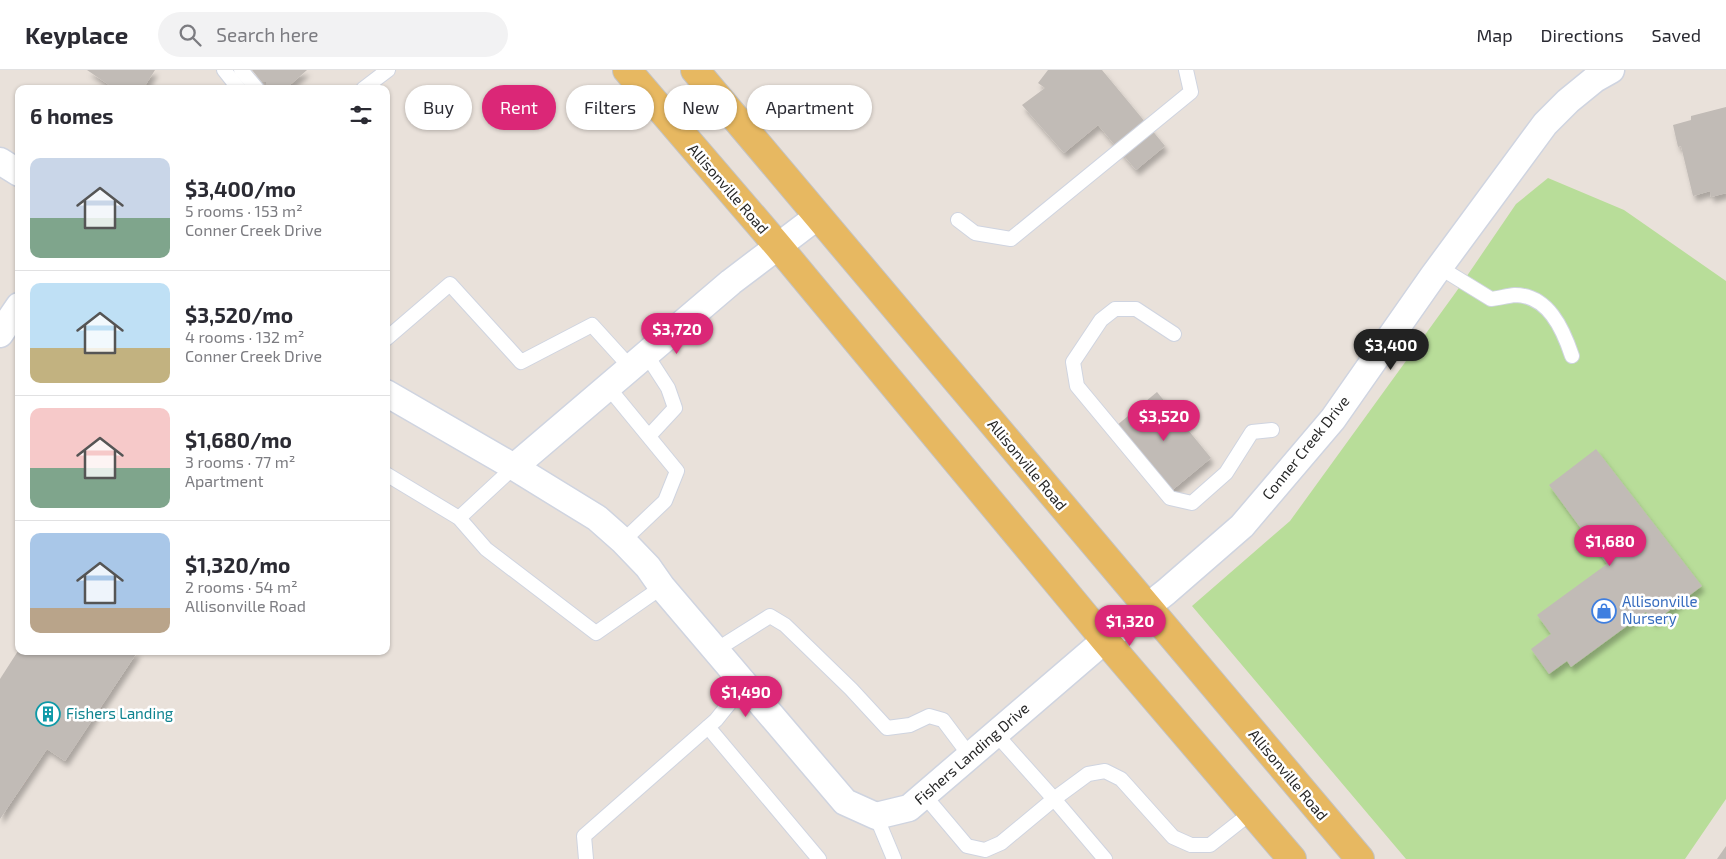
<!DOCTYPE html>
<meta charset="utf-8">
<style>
:root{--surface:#fff;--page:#f2f2f3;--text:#2b2b33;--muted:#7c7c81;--line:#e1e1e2;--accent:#db2777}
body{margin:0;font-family:"Exo 2",sans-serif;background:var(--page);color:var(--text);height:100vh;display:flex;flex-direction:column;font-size:19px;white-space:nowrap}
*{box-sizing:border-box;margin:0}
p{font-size:16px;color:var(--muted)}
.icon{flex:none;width:28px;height:28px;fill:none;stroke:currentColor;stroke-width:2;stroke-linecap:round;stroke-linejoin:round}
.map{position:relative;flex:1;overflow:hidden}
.panel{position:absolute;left:15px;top:15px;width:375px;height:570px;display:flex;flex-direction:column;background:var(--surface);border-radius:10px;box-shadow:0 1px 4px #0004}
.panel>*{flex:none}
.guide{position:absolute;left:405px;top:15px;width:475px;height:45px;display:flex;gap:10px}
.price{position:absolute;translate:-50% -42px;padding:0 11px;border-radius:18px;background:var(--accent);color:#fff;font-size:16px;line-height:32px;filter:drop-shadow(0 1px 2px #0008)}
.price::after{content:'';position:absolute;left:50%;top:30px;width:15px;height:11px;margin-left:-8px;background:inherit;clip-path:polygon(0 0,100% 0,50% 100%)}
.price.selected{background:#222;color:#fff}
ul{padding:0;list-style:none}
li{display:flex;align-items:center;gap:15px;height:125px;padding:0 15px}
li+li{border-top:1px solid var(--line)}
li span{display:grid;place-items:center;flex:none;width:140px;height:100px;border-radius:10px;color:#555}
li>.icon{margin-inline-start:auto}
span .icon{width:60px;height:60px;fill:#fffc;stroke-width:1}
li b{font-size:21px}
h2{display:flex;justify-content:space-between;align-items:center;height:60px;padding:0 15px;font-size:21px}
.tag{padding:0 18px;border-radius:22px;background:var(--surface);box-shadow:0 1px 4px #0004;font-size:18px;line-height:45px}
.tag.selected{background:var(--accent);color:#fff}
header{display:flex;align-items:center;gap:30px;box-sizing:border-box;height:70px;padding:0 25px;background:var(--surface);border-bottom:1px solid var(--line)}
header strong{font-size:24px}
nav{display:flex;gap:28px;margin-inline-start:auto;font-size:18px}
.search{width:350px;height:45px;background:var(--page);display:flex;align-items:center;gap:12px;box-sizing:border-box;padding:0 18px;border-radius:28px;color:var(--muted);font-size:19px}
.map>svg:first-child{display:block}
</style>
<header>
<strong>Keyplace</strong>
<div class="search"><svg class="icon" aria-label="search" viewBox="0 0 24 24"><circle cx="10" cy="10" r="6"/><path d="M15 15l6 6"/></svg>Search here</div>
<nav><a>Map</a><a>Directions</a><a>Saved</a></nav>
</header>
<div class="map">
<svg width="1726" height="789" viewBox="0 0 1726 789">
<defs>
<filter id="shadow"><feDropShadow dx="3" dy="5.5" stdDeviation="2.5" flood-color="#0004"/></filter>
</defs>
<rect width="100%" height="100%" fill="#e9e1da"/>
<!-- green -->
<path fill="#b8dd99" d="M1548 108 1624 140 1726 211V729L1685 789H1406L1192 536 1290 451 1456 222 1516 134Z"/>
<!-- building -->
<g fill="#c1bbb6" filter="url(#shadow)">
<path d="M87 0H155L143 19H115Z"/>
<path d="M252 0H307L290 15 289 19H266V12H262Z"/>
<path d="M1048 0H1102L1165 76 1136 100 1098 55 1064 83 1022 35 1045 18 1038 13Z"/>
<path d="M1726 37V123L1711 127 1710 121 1693 126 1681 76 1678 77 1673 55 1691 50V46Z"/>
<path d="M1157 322 1211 388 1170 422 1116 356Z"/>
<path d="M1596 379 1702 516 1654 552 1646 542 1571 597 1567 591 1549 604 1531 579 1551 564 1537 545 1607 494 1549 415Z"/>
<path d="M18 581H138L65 691 47 679 0 749V609Z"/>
<path d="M1726 776V789H1717Z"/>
</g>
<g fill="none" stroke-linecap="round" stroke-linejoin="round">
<!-- service casing -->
<g stroke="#cfd4e0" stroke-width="16">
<g id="service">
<path d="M224 0 239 19"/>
<path d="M241 0 257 19"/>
<path d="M363 19 388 0"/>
<path d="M958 150 975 163 1011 169 1191 22 1186 0"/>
<path d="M1439 197 1491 229C1499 228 1507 226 1515 225 1548 225 1563 259 1572 286"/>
<path d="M1174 264 1136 239H1115L1101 250 1073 292 1077 316 1170 428 1192 433 1226 403 1252 362 1272 360"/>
<path d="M386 269 450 214 521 292 592 255 631 298"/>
<path d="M646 284 668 318 675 338 649 366"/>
<path d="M608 317 677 401 665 431 623 471"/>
<path d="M386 404 459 448 486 479 596 563 662 517"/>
<path d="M459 448 514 397"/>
<path d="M716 580 770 546 785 555 851 619 887 658 910 655 929 646 943 650 970 686"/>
<path d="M708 657 819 789"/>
<path d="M996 664 1054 729 1105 789"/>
<path d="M924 725 967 776 985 780 1001 773 1054 729 1088 704 1105 701 1121 709 1173 767 1191 775H1210L1252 742"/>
<path d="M876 746 894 789"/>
<path d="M586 789 584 766 716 650 745 614"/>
</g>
</g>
<!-- minor casing -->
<g stroke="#cfd4e0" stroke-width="29">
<g id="minor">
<path d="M0 91 19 103"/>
<path d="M0 264 19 236"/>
<path d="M386 323 514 397 597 448 623 471 648 497 662 517 845 732 876 746 909 738 1105 570 1166 522 1242 456 1333 349 1433 206 1545 54 1568 31 1595 9 1611 0"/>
<path d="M514 397 731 212 818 146"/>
</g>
</g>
<!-- primary casing -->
<g stroke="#c3c3c3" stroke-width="30">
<g id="primary">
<path d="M627 0 778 176 1105 570 1292 789"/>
<path d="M695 0 1360 789"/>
</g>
</g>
<!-- service -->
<use href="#service" stroke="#fff" stroke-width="14"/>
<!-- minor -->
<use href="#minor" stroke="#fff" stroke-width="26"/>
<!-- primary -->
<use href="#primary" stroke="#e7b861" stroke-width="28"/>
</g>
<!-- icons -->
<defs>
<g id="shop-ring" transform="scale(1.25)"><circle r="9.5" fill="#fff" stroke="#3f7fe0" stroke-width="1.5"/><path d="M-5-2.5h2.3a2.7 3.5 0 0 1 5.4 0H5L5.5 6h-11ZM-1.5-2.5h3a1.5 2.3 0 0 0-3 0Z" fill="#3f7fe0"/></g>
<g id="building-ring" transform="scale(1.25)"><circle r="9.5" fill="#fff" stroke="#0f9aa8" stroke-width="1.5"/><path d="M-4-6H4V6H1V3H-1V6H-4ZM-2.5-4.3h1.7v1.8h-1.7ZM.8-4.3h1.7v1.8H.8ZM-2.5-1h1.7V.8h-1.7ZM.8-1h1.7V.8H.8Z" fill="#0f9aa8"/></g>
</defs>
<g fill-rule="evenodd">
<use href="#shop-ring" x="1604" y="541"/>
<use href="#building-ring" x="48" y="644"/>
</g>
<g text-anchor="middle" stroke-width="5" stroke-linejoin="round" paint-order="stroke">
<!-- street labels -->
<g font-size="15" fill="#272727" stroke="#fff">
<text transform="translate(728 119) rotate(49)" y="5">Allisonville Road</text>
<text transform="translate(1306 378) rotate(-51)" y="5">Conner Creek Drive</text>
<text transform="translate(1027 395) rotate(50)" y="5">Allisonville Road</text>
<text transform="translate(972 684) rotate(-41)" y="5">Fishers Landing Drive</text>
<text transform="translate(1288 705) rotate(50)" y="5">Allisonville Road</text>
</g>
<!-- shop labels -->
<g font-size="15" fill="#366cbe" stroke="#fff" text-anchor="start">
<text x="1622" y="537">Allisonville<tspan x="1622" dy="17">Nursery</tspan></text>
</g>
<!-- culture labels -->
<g font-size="15" fill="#0d838f" stroke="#fff" text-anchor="start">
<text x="66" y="649">Fishers Landing</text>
</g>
</g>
</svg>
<b class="price" style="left:677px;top:285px">$3,720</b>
<b class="price selected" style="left:1391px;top:301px">$3,400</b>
<b class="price" style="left:1164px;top:372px">$3,520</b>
<b class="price" style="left:1610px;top:497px">$1,680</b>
<b class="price" style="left:1130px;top:577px">$1,320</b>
<b class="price" style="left:746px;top:648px">$1,490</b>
<div class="guide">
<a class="tag">Buy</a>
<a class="tag selected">Rent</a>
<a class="tag">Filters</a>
<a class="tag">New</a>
<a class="tag">Apartment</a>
</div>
<section class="panel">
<h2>6 homes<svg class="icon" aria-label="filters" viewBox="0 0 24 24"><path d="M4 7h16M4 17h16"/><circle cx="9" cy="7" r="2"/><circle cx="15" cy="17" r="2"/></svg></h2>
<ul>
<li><span style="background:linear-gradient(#c9d6e8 60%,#7fa58c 0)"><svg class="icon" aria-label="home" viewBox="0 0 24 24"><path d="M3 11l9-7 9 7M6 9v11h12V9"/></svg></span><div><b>$3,400/mo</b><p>5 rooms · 153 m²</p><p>Conner Creek Drive</p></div></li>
<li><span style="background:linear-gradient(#bfe0f5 65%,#c2b280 0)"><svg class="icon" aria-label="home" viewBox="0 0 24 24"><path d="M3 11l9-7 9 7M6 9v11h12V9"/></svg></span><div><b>$3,520/mo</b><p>4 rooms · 132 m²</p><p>Conner Creek Drive</p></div></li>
<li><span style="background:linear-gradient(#f6c9c9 60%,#7fa58c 0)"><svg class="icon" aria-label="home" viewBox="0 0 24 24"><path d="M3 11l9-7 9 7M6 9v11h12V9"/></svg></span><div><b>$1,680/mo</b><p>3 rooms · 77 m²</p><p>Apartment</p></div></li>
<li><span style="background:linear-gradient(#a9c7e8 75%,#b9a48a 0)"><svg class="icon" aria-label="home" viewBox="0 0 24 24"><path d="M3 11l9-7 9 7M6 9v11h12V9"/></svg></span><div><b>$1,320/mo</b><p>2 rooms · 54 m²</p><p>Allisonville Road</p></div></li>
</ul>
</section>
</div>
